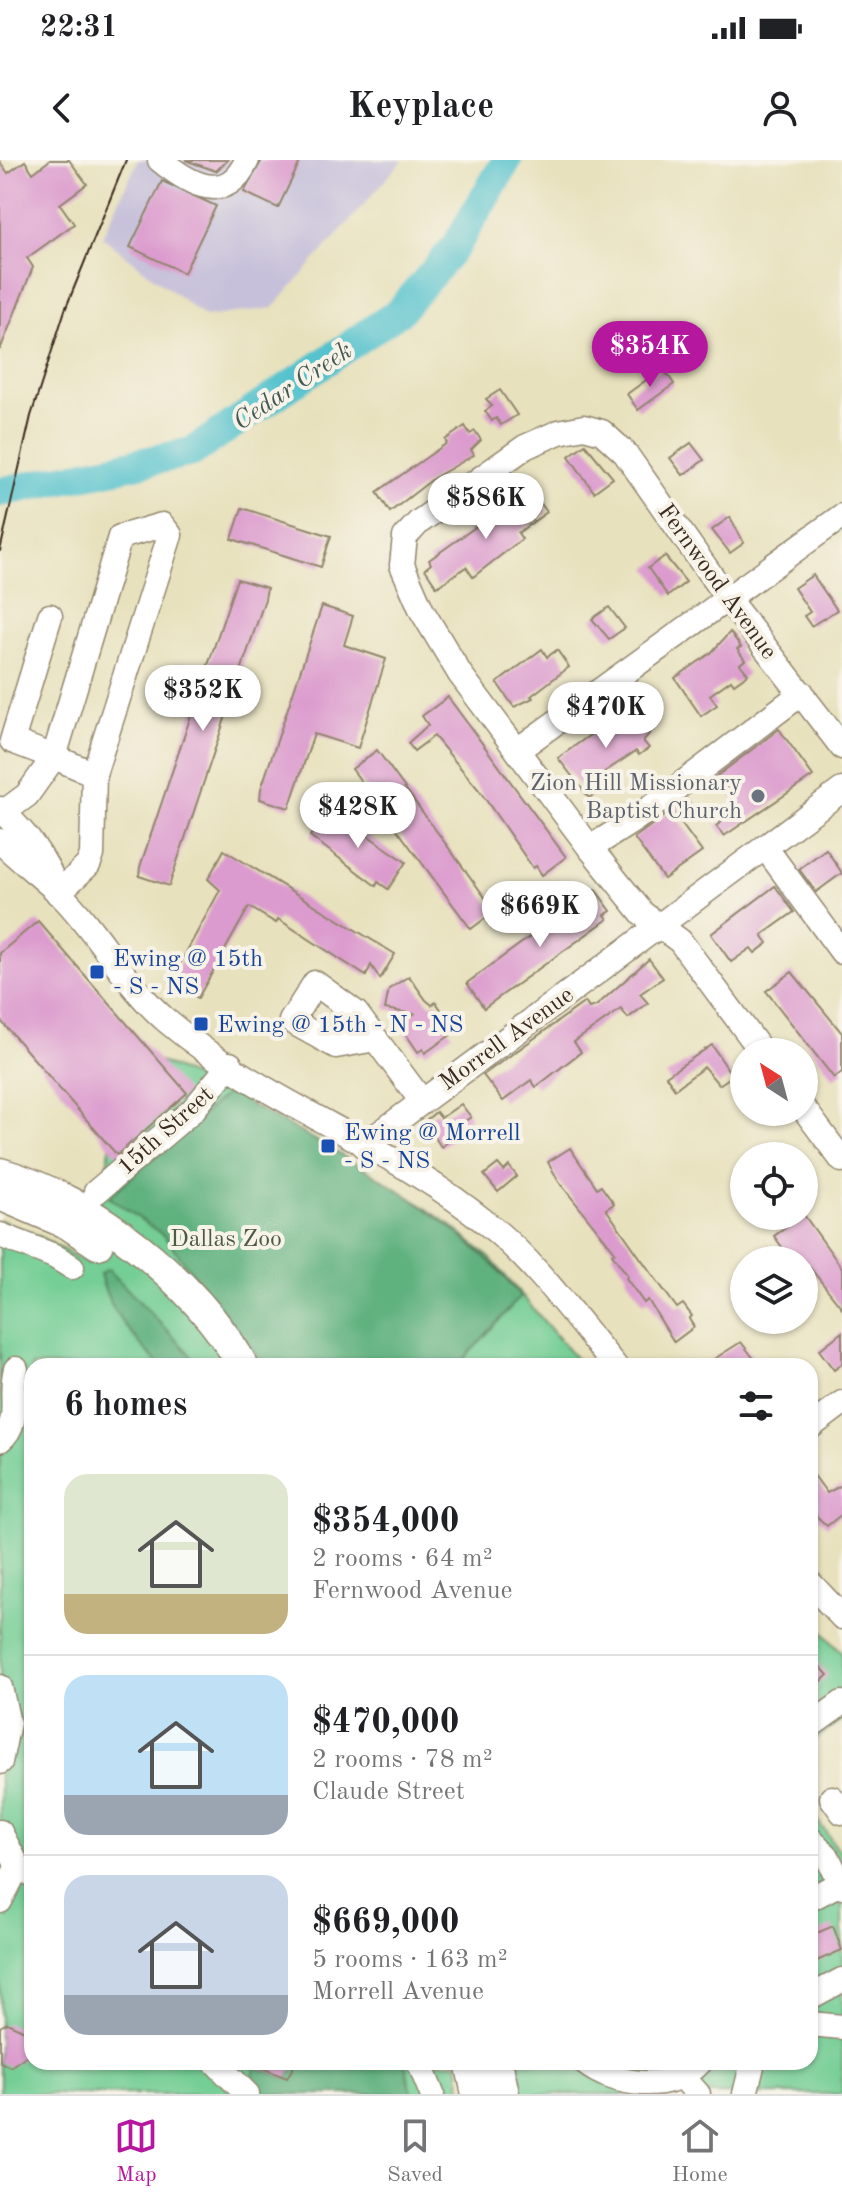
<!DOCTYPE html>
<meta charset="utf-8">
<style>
:root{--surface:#fff;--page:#f2f2f2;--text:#202124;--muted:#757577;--line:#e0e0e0;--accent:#b5179e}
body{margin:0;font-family:"Old Standard TT",serif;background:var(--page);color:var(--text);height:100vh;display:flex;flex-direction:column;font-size:30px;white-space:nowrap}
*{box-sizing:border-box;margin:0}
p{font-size:26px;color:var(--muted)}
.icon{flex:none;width:44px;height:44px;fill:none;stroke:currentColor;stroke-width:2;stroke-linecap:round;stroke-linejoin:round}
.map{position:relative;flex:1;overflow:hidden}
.sheet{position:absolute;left:24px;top:1198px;width:794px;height:712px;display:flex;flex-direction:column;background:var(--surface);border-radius:24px;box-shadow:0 2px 6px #0004}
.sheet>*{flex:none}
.needle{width:52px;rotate:324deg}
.tools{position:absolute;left:730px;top:878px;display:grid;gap:16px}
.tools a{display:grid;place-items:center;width:88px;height:88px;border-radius:50%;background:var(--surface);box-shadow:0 2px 6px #0004;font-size:40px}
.price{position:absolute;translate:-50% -68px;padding:0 18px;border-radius:28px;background:#fff;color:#222;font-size:26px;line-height:52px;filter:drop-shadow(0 2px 4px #0008)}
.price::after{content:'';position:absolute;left:50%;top:48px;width:24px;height:18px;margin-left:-12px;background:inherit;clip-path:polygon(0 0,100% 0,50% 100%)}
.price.on{background:var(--accent);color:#fff}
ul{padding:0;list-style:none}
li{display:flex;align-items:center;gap:24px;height:200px;padding:0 40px}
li+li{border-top:2px solid var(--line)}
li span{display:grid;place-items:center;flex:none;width:224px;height:160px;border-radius:24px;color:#555}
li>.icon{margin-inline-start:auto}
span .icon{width:96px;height:96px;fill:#fffc;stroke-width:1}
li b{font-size:34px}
h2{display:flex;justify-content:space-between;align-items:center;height:96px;padding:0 40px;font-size:34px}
.status{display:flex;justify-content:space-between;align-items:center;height:56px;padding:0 40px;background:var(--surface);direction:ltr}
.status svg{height:22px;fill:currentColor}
header{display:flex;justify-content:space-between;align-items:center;height:104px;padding:0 40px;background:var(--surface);font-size:36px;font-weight:700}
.menu{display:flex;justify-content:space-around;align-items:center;height:112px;border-top:2px solid var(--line);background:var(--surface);font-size:22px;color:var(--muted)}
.menu a{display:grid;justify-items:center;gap:4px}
.menu .on{color:var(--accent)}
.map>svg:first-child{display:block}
</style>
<div class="status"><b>22:31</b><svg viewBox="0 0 49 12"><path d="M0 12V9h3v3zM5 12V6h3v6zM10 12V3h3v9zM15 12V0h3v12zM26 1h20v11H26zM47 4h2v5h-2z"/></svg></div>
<header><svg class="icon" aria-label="back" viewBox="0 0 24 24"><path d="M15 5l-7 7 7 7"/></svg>Keyplace<svg class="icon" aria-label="person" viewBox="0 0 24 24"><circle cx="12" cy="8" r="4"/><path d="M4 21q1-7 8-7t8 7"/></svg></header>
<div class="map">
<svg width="842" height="1934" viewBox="0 0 842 1934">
<rect width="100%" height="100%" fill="#f7f3e8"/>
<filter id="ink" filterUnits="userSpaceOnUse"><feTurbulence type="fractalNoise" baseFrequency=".0125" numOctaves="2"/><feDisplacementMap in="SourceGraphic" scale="16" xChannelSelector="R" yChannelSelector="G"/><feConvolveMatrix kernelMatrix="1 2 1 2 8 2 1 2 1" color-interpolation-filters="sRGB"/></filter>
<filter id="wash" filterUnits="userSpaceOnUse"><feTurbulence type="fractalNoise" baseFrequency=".006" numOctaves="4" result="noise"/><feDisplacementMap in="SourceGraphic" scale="32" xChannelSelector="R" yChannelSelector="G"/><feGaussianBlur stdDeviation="1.8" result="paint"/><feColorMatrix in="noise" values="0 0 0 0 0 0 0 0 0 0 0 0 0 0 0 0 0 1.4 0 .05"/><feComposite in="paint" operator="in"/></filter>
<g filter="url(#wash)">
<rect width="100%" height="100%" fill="#e8e1bd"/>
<!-- industrial -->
<path fill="#c6c0da" d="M138 0H403L273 148 205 157 102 77Z"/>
<!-- green -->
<g fill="#74ce95" stroke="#587c5a" stroke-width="2">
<path d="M129 888 228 932 405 1034 449 1064 490 1098 582 1206H32V1902H458L462 1934H0V1060L39 1076 88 1104Z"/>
<path d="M810 1459 842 1493V1561L810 1583Z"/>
<path d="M810 1650 842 1695V1934H522L519 1902H810Z"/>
</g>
<!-- forest -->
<g fill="#5fb17e" stroke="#4d6e4e" stroke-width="2">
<path d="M228 932C331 991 445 1042 521 1136L463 1200 428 1206H266L164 1076 109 1037Z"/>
<path d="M108 1109 189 1193 197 1206H160C134 1177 109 1153 100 1114Z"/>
<path d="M296 1902H405L412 1934H267L251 1921 256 1907 287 1918Z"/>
</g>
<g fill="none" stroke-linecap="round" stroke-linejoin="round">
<!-- river -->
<path stroke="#55c2cd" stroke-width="30" d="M0 332 192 292 399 152 455 87 507 0"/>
</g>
<g id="blocks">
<!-- building -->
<g fill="#dc9bce">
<path d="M50 0H69L87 24 60 44 74 64 27 98 33 107 0 190V2L8 13 25 1 33 13Z"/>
<path d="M185 0H228L216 11Z"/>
<path d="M262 0H301L278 48 244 32Z"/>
<path d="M162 21 216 46 184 113 130 87Z"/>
<path d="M663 208 674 224 638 250 627 234Z"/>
<path d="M500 230 517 255 501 265 496 258 492 261 485 251 492 246 486 239Z"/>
<path d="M465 266 470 274 475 271 481 280 471 290 474 295 434 318 390 352 377 332 447 283 445 280Z"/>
<path d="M691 283 704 300 683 315 670 298Z"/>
<path d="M585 284 613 318 594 332 569 296Z"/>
<path d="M534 334 547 352 518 373 522 379 473 417 466 407 437 427 425 409 431 404 429 400 501 349 502 351 524 336 527 339Z"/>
<path d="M242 348 331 376 321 407 232 379Z"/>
<path d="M730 357 744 383 730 393 712 370Z"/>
<path d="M665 396 686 422 668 436 648 408Z"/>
<path d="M813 415 837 450 811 466 804 456 810 452 794 428Z"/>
<path d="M237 419 267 428 265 439 169 726 139 716 140 707Z"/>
<path d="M322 446 353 456 344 485 386 499 358 588 314 574 289 648 260 639 261 629Z"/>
<path d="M609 447 625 468 609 479 592 459Z"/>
<path d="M730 472 741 487 737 489 745 500 740 504 748 514 734 524 731 520 710 535 717 545 701 556 675 518 711 493Z"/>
<path d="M542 489 547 497 557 490 569 507 531 536 533 538 514 547 497 523Z"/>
<path d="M448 537 566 697 542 715 536 706 533 708 479 630 434 576 414 591 408 583 428 565 422 556Z"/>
<path d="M631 552 636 558 643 552 655 567 643 581 649 588 639 595 636 591 600 615 607 626 589 638 558 598 590 575 586 568 600 558 603 562 609 559 611 562Z"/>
<path d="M779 569 813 616 724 676 716 666 741 648 717 616Z"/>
<path d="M377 590 495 751 471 769 352 609Z"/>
<path d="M687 639 690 644 675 655 702 692 664 719 634 678Z"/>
<path d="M329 649 406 702 388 729 378 722 376 726 310 676Z"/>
<path d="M826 689 842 713 816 732 799 709Z"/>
<path d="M224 690 395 794 380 819 371 805 366 816 278 759 276 763 249 747 198 838 170 822 220 730 208 719Z"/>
<path d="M775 726 794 752 762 775 768 783 755 793 751 788 731 802 711 774Z"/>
<path d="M595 729 611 751 605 755 608 759 484 848 467 823Z"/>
<path d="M38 761 187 933 117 995 0 860V793Z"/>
<path d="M649 799 663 818 640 834 648 843 628 858 621 849 574 882 581 892 536 927 531 920 503 941 483 915 585 842 589 848 596 846Z"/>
<path d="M792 812 842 873V912L834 918 766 831Z"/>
<path d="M409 816 426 840 432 845 436 842 443 853 440 855 452 874 425 893 423 889 418 892 399 864 414 854 385 849 389 829Z"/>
<path d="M712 885 732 916 719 925 704 907 675 929 666 916Z"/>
<path d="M461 944 471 957 455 968 459 973 441 987 425 961 436 952 441 958Z"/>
<path d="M570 988 597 1028 601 1026 614 1044 606 1049 639 1096 677 1148 683 1144 692 1156 689 1159 694 1167 674 1182 648 1140 644 1143 626 1118 628 1116 612 1094 615 1092 559 1022 548 1002Z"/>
<path d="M498 1004 504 1011 509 1006 517 1016 498 1032 484 1015Z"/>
<path d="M804 1055 842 1108V1148L804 1100 796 1094 790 1098 774 1076Z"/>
<path d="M842 1172V1204L834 1210 819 1190Z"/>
<path d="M741 1182 755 1200 747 1206H703Z"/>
<path d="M810 1310 827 1333 842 1325V1354L827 1366 810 1350Z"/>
<path d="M810 1496 828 1515 810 1532Z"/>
<path d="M833 1766 842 1790 810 1804V1776Z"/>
<path d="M7 1863 27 1872 29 1894 10 1907 0 1902V1867Z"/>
<path d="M247 1902H296L287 1918Z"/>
</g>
</g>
</g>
<g filter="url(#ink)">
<use href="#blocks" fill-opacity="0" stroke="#92866e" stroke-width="2"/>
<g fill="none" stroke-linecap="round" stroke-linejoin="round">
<!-- minor casing -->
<g stroke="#92866e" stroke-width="27">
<g id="minor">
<path d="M160 0C189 24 227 46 247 0"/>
<path d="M519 589 842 356"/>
<path d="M0 649C26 674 46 698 58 733"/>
<path d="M4 652 27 635 54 597 12 581 50 456"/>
<path d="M0 681C19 700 40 715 59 733 99 772 125 826 168 862 265 944 393 985 490 1066 538 1105 576 1159 615 1206"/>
<path d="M765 687 842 792"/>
<path d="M590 688 634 660 802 533"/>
<path d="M58 733 88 705 92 695 94 614 170 375 162 365 120 377 54 597 94 614"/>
<path d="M376 879 336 886 291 861 315 823 356 853 421 940"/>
<path d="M762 892 680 781 643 754 590 688 460 514 422 451 402 405 405 377 419 362 525 287 559 272 584 267 602 272 625 293 727 438 842 587"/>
<path d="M804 949 842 1000"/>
<path d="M364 985 842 630"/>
<path d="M96 1032 193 950 230 904"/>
<path d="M0 1075 54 1096 72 1107"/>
<path d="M810 1267 842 1243"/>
<path d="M0 1280C23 1261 8 1235 16 1209"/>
<path d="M810 1423 842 1457"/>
<path d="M0 1527 8 1563 0 1602"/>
<path d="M810 1566 842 1543"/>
<path d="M832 1638 842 1652"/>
<path d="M0 1672 18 1706 32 1715"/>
<path d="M810 1679 827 1696 842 1727"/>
<path d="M810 1739 840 1723"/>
<path d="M0 1741 18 1706"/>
<path d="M810 1837 842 1820"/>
<path d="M810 1864 842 1867"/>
<path d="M215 1902 247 1934"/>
<path d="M419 1902 432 1934"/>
<path d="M584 1902C613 1926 672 1934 700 1902"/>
<path d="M680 1914 698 1934"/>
<path d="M745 1934 753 1902"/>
</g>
</g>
<!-- major casing -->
<g stroke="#92866e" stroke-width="33">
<g id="major">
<path d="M0 1013C91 1039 197 1122 243 1206"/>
<path d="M0 1035 68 1064 98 1084"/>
<path d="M470 1902 477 1934"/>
<path d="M497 1902 504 1934"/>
</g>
</g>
<!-- minor -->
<use href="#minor" stroke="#fff" stroke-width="24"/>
<!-- major -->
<use href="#major" stroke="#fff" stroke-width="30"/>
<!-- tram -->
<path stroke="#3b2a1e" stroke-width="2" d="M0 391 31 256 65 150 126 0"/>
</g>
</g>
<!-- markers -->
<circle fill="#6b7280" stroke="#f7f3e8" stroke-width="3" cx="758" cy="636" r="8"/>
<g fill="#1a4fb4" stroke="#f7f3e8" stroke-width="3">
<rect x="89" y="804" width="16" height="16" rx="4"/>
<rect x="193" y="856" width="16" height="16" rx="4"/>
<rect x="320" y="978" width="16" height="16" rx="4"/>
</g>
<g text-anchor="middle" stroke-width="8" stroke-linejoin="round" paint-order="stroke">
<!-- street labels -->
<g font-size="24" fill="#3b2a1e" stroke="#f7f3e8">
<text transform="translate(718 421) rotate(54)" y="8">Fernwood Avenue</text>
<text transform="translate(506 878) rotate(-36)" y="8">Morrell Avenue</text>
<text transform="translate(165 970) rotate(-42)" y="8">15th Street</text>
</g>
<!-- worship labels -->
<g font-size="24" fill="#5b616d" stroke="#f7f3e8" text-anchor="end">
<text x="742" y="630">Zion Hill Missionary<tspan x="742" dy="28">Baptist Church</tspan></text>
</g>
<!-- transit labels -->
<g font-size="24" fill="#164399" stroke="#f7f3e8" text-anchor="start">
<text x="113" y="806">Ewing @ 15th<tspan x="113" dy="28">- S - NS</tspan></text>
<text x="217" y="872">Ewing @ 15th - N - NS</text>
<text x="344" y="980">Ewing @ Morrell<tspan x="344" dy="28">- S - NS</tspan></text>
</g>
<!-- park labels -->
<g font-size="24" fill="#4c5b42" stroke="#f7f3e8">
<text x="226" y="1086">Dallas Zoo</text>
</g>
<!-- water labels -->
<g font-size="26" font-style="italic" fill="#435853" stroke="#f7f3e8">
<text transform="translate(292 225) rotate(-34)" y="9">Cedar Creek</text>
</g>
</g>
</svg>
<div class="tools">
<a><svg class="needle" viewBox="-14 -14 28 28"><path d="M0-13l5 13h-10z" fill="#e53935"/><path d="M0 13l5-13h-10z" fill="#757577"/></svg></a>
<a><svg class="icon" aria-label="locate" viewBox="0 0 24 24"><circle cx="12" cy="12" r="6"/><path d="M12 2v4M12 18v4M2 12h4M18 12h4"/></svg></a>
<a><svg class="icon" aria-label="layers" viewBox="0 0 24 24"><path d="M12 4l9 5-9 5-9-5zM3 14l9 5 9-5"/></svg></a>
</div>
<b class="price on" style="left:650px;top:229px">$354K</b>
<b class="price" style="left:486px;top:381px">$586K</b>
<b class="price" style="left:203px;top:573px">$352K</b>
<b class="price" style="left:606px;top:590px">$470K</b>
<b class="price" style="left:358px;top:690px">$428K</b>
<b class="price" style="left:540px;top:789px">$669K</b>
<section class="sheet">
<h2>6 homes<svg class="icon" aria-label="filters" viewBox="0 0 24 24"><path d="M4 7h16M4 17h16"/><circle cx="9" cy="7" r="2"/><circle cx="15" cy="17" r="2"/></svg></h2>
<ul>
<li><span style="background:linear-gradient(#dfe7d0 75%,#c2b280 0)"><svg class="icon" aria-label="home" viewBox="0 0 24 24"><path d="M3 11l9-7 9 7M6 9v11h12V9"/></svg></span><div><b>$354,000</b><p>2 rooms · 64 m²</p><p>Fernwood Avenue</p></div></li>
<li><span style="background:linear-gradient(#bfe0f5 75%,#9aa5b1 0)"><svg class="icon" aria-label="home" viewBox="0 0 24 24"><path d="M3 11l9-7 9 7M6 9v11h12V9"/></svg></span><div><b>$470,000</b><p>2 rooms · 78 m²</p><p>Claude Street</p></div></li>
<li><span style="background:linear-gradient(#c9d6e8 75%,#9aa5b1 0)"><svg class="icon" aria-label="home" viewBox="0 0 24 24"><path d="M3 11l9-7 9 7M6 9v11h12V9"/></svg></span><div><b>$669,000</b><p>5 rooms · 163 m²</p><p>Morrell Avenue</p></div></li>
</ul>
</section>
</div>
<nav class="menu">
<a class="on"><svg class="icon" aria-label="map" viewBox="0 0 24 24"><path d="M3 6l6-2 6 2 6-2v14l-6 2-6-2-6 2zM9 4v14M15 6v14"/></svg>Map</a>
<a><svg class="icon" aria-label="saved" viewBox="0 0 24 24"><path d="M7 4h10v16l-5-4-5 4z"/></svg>Saved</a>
<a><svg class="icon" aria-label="home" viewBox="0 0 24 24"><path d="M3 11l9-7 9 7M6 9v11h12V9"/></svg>Home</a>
</nav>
